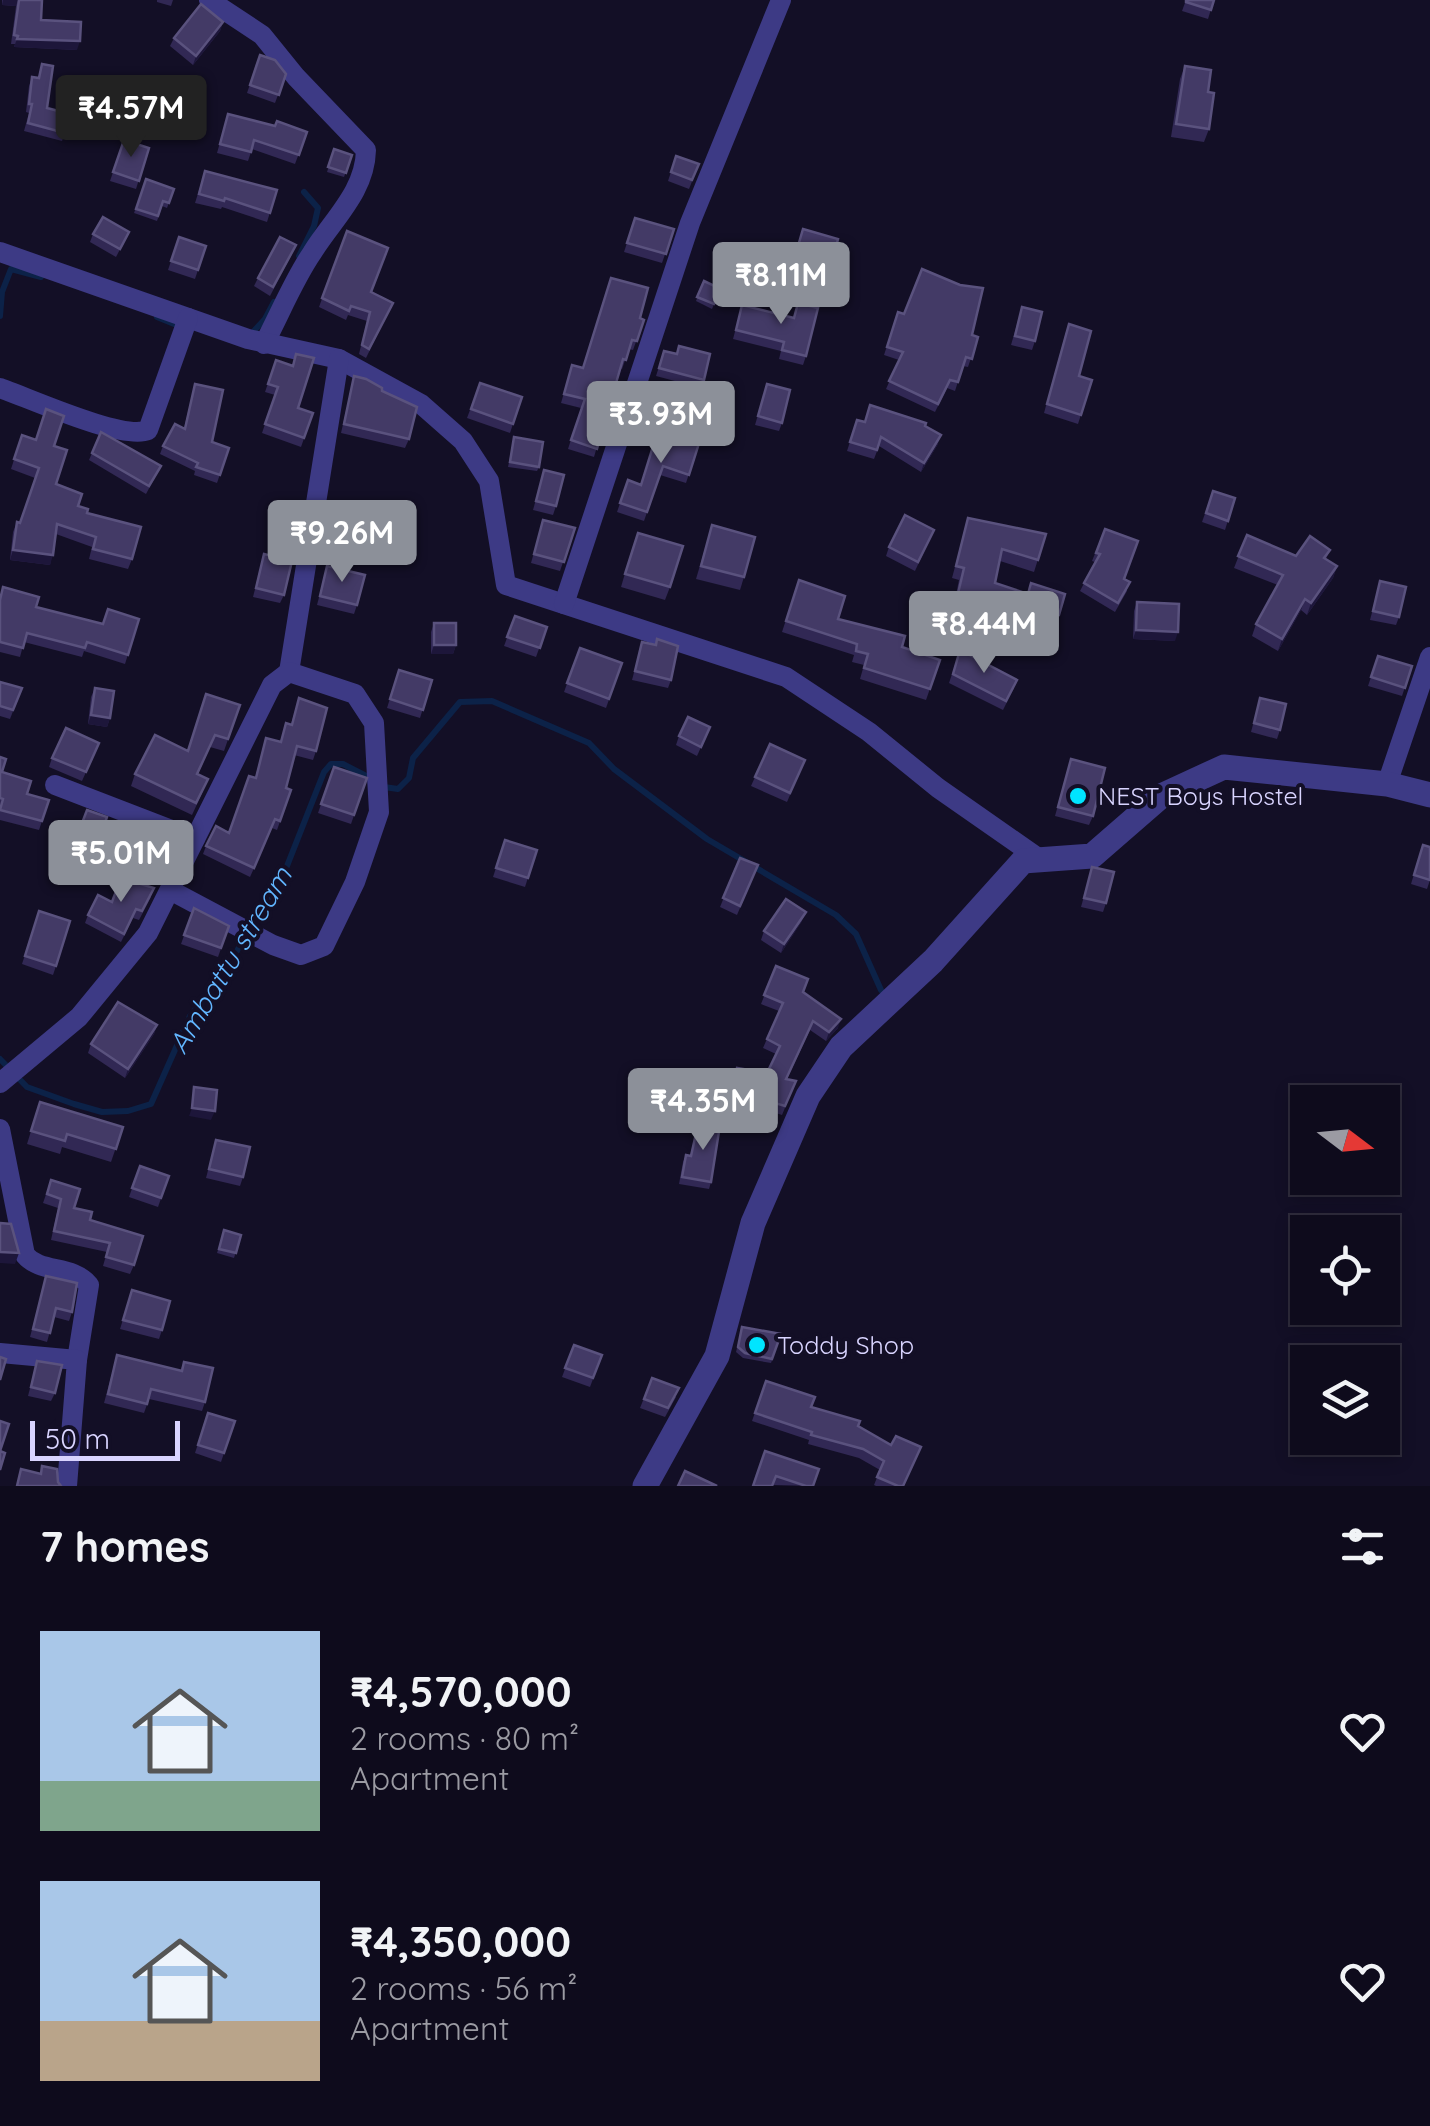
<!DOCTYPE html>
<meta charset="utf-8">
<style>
:root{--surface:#0e0b1c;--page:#1c1929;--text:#f1f3f6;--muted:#9b9ba3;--line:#2e2b3b;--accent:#8c9099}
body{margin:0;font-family:Quicksand,sans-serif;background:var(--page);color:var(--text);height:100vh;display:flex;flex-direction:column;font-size:38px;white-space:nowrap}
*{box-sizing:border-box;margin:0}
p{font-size:32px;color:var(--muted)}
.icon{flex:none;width:55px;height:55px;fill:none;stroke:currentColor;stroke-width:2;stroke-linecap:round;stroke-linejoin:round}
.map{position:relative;height:1486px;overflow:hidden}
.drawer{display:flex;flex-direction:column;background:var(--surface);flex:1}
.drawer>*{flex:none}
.needle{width:65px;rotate:106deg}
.controls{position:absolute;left:1290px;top:1085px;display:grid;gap:20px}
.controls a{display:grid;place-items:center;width:110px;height:110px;border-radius:0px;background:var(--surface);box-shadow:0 5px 15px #0003,0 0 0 2px var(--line);font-size:50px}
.scale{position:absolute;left:30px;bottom:25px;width:150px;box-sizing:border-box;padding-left:10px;border:5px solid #d9d4ff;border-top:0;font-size:28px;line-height:35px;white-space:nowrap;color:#d9d4ff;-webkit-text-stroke:8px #130f26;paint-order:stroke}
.price{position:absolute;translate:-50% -85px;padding:0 22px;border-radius:10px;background:var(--accent);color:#fff;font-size:32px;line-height:65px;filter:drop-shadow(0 2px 5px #0008)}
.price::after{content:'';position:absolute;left:50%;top:60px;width:30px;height:22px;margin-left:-15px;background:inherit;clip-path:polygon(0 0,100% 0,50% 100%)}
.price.current{background:#222;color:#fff}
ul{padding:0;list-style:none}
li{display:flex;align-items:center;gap:30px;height:250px;padding:0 40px}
li span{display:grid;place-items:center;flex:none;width:280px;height:200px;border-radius:0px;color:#555}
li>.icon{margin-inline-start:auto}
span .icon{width:120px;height:120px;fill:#fffc;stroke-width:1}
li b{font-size:42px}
h2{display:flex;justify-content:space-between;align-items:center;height:120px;padding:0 40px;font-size:42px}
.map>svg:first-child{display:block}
</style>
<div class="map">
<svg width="1430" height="1486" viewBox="0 0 1430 1486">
<rect width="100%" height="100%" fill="#130f26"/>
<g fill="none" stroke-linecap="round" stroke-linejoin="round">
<!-- stream -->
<g stroke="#0c2248" stroke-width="6">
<path d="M299 256 314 226 318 208 304 192"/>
<path d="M0 316 2 292 11 269 41 277"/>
<path d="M157 317 179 326"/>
<path d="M253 332 265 319 274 302"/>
<path d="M384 787 398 789 409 778 413 758 460 702 492 701 589 743 614 769 707 839 836 915 856 934 881 990"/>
<path d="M0 1059 27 1087 74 1104 102 1112 128 1111 151 1104 190 1016 227 968 287 866 324 772 331 764H343L374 780"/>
</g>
<!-- minor -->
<g stroke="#3d3a85" stroke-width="20">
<path d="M209 0 262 35 296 77 366 150C365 192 333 219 312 253 293 281 280 314 264 344"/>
<path d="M0 252 248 339 339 359 421 404 463 441 489 481 506 585 786 677 869 732 938 788 1041 860"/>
<path d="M0 388C29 398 123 441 148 430L188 318"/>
<path d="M564 604 690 223 781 0"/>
<path d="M289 672 339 359"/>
<path d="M1387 784 1430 657"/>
<path d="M55 785 195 839"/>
<path d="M0 1083 79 1017 148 933 272 685 289 672 355 694 374 723 379 812 355 882 324 946 301 955 273 945 170 890"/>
<path d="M0 1129 25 1255C41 1274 72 1264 89 1285L77 1360"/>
<path d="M0 1353 77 1360 67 1486"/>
</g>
<!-- tertiary -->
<path stroke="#3d3a85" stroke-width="25" d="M645 1486 717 1356 753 1223 808 1096 841 1047 933 961 1023 861 1092 856 1161 796 1224 767 1387 784 1430 795"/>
</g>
<!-- wall -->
<g fill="#312854">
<path d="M2 0H42L41 20 77 50 14 47 15 44H11L16 6 2 5Z"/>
<path d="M157 0H173L171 6 157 2Z"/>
<path d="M1186 0H1214L1208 19 1182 11Z"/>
<path d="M223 22 220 31 193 65 170 46 174 38Z"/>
<path d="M260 55 286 74 275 103 247 93Z"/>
<path d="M42 64 47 108 65 133 62 141 24 131 29 113 26 112 29 86 32 77 38 78Z"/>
<path d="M1185 66 1208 92 1209 129 1204 142 1171 137 1180 79Z"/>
<path d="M228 114 275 126 307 132 295 164 252 149 248 161 217 153Z"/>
<path d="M124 140 149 148 136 189 110 181Z"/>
<path d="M334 149 352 155 344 177 327 172Z"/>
<path d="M676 156 699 164 689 189 668 181Z"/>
<path d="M205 171 277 190 267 222 222 207 221 209 195 203Z"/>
<path d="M146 179 174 189 167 208 162 206 157 221 134 213Z"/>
<path d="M635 218 674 229 662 263 624 252Z"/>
<path d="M803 229 830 270 827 279 791 269Z"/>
<path d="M347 231 371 292 393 303 366 358 359 354 367 321 348 315 346 320 319 307Z"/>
<path d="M129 232 116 257 90 242 93 234Z"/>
<path d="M179 237 206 246 195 279 168 270Z"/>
<path d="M292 254 270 296 254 286 258 278Z"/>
<path d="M704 281 721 289 712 309 696 301Z"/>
<path d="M798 303 806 356 803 365 779 359 781 351 733 339 742 305 793 318Z"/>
<path d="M1022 307 1035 341 1032 350 1011 345Z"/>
<path d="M898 312 978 337 968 367 963 366 955 391 947 388 935 412 886 389 899 360 884 355Z"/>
<path d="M640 318 644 320 633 350 629 349 622 369 620 368 594 457 568 449 581 408 561 403 572 365 582 368Z"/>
<path d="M1066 332 1079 376 1092 380 1078 424 1044 413Z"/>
<path d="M664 351 704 380 701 388 656 376Z"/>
<path d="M276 360 298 408 313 413 301 447 262 433 275 395 265 392Z"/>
<path d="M354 376 382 391 409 439 405 448 341 433Z"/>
<path d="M480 383 522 397 510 433 467 418Z"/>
<path d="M195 384 212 442 229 448 217 483 194 475 195 471 160 454 163 446 184 428Z"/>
<path d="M767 384 782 423 779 431 755 425Z"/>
<path d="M857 420 864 422 925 426 938 444 921 472 879 446 874 459 847 451Z"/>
<path d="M659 427 700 440 686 483 660 475 644 521 617 512 628 480 641 484Z"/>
<path d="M101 432 161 466 146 494 89 460Z"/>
<path d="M22 435 54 446 56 484 87 513 132 559 128 569 89 559 92 547 56 534 50 565 10 560 13 532 17 522 20 523 35 478 11 469Z"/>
<path d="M514 437 539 467 537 471 508 467Z"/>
<path d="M544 470 556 506 553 515 533 510Z"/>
<path d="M1213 491 1235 498 1225 530 1202 522Z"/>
<path d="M968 518 1046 534 1034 572 1000 561 995 583 1027 594H1065L1055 626 1043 623 1041 628 986 611 982 621 952 614 959 580 952 578Z"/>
<path d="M543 520 575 528 560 571 531 563Z"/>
<path d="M712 525 744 577 740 590 696 579Z"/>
<path d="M1105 529 1124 579 1127 591 1115 612 1080 591 1095 562 1092 561Z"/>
<path d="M934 530 915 571 886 556 889 547Z"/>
<path d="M1247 535 1296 556 1330 550 1326 559 1337 566 1333 578 1307 615 1301 610 1278 651 1252 636 1256 624 1278 585 1234 568Z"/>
<path d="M633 546 670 587 665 600 621 587Z"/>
<path d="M264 554 284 595 280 603 253 597Z"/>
<path d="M327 566 357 605 354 614 317 605Z"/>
<path d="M799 580 838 619 902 647 940 660 926 700 860 679 864 665 852 662 854 655 782 632Z"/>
<path d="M1380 581 1399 617 1396 625 1370 620Z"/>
<path d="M3 587 36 607 103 624 139 619 125 664 84 651 82 657 24 642 20 657 0 652V596Z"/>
<path d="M1137 602 1175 641 1133 639 1134 611Z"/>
<path d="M515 616 547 627 536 657 504 646Z"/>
<path d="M434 623 456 645 453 654H431V632Z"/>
<path d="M642 642 671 680 668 688 632 680Z"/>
<path d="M580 648 622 663 606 708 564 692Z"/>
<path d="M960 650 1014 688 1003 710 949 683Z"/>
<path d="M1378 656 1412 666 1402 696 1368 686Z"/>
<path d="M399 670 432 680 420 718 387 708Z"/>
<path d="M0 682 22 688 10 719 0 716Z"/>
<path d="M95 688 110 718 107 727 88 724 91 697Z"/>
<path d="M299 698 316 751 313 760 294 755 286 788 291 790 277 830 272 828 250 877 203 854 206 846 229 833 255 778 266 738 280 742 286 723 291 724Z"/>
<path d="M1260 698 1280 730 1277 739 1251 732Z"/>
<path d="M240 705 224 751 210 747 198 774 203 791 192 815 131 786 135 774 188 751Z"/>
<path d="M710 727 697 756 676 745 679 736Z"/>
<path d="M99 743 82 781 49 767 52 758Z"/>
<path d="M0 757 2 772 27 794 49 800 39 830 0 820Z"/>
<path d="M1071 759 1093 816 1089 825 1055 816Z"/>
<path d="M805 760 787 802 751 786 755 777Z"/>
<path d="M334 767 367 778 351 824 318 813Z"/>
<path d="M87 810 107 817 92 860 71 853Z"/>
<path d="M505 840 537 850 525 887 493 877Z"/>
<path d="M1420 854 1430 880 1427 889 1411 884Z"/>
<path d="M740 858 758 865 737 915 720 907Z"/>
<path d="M1092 867 1106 903 1103 912 1081 907Z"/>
<path d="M151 897 139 920 133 918 121 942 85 923 88 915 112 902Z"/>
<path d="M194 908 229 926 218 957 181 944Z"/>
<path d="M39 911 56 966 53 975 22 964Z"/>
<path d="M802 921 781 953 761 940 764 931Z"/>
<path d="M776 966 838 1028 826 1041 810 1030 787 1079 796 1081 782 1115 728 1098 737 1068 767 1073 776 1054 763 1048 779 1011 761 1004Z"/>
<path d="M157 1025 154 1034 125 1078 88 1053 91 1044Z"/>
<path d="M40 1102 123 1127 111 1162 62 1147 60 1154 27 1144Z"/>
<path d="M699 1120 711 1182 709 1189 679 1184 683 1162 686 1155 690 1156Z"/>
<path d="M216 1140 243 1177 240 1186 206 1178Z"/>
<path d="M140 1166 169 1176 158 1207 129 1197Z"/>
<path d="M51 1180 74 1208 90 1220 134 1265 130 1274 103 1266 107 1252 51 1240 58 1208 43 1203Z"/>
<path d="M224 1230 241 1235 234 1258 217 1253Z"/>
<path d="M46 1276 72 1312 69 1321 54 1317 47 1342 30 1337Z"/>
<path d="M132 1290 162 1330 159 1339 120 1329Z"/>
<path d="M742 1327 781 1334 771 1363 743 1358 736 1352Z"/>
<path d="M574 1345 602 1355 590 1387 562 1377Z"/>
<path d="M117 1355 180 1371 184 1362 205 1402 202 1411 149 1399 144 1413 104 1403Z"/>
<path d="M37 1361 55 1393 51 1401 28 1396Z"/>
<path d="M652 1378 676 1397 665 1417 640 1408Z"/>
<path d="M766 1381 811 1407 858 1426 904 1486H876L874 1485 880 1470 859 1458 808 1444 809 1440 752 1421Z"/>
<path d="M208 1413 235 1421 221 1462 195 1453Z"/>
<path d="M765 1451 813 1486 773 1485Z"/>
</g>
<!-- shaded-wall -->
<g fill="#1d163a">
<path d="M3 0H18L16 6 2 5Z"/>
<path d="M223 22 220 31 193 65 196 56Z"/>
<path d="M17 39 80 41 77 50 14 47Z"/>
<path d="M941 435 938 444 921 472 924 463Z"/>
<path d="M13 550 53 555 50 565 10 560Z"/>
<path d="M1337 566 1333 578 1307 615 1311 603Z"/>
<path d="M1305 599 1301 610 1278 651 1282 639Z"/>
<path d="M1136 630 1178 632 1175 641 1133 639Z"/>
<path d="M434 645H456L453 654H431Z"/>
<path d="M91 715 110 718 107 727 88 724Z"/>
<path d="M806 912 802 921 781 953 784 944Z"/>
<path d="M841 1019 838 1028 826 1041 829 1032Z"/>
<path d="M157 1025 154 1034 125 1078 128 1069Z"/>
<path d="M192 1108 215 1111 211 1120 189 1116Z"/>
<path d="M0 1252 19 1253 15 1264 0 1263Z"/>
</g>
<!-- building -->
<g fill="#433a66" stroke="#5a527e" stroke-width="2.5">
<path d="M19 0H42L41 20 81 22 80 41 17 39 18 36 14 35Z"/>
<path d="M1186 0H1214L1211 10 1186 2Z"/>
<path d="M201 4 223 22 196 56 174 38Z"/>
<path d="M260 55 275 60 286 74 279 95 250 85Z"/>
<path d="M42 64 53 66 47 108 70 114 65 133 28 123 32 104H29L32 77 39 78Z"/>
<path d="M1185 66 1211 70 1208 92 1214 93 1209 129 1176 124Z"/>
<path d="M228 114 275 126 277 121 307 132 299 155 254 140 251 152 220 144Z"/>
<path d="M124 140 149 148 139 181 113 172Z"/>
<path d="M334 149 352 155 346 173 328 167Z"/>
<path d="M676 156 699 164 692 180 671 172Z"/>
<path d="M205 171 277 190 270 213 225 198 224 201 199 194Z"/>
<path d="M146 179 174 189 169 203 163 201 158 216 136 209Z"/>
<path d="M103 217 129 232 120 249 93 234Z"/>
<path d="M635 218 674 229 666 254 627 243Z"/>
<path d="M803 229 838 239 830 270 794 260Z"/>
<path d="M347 231 388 248 371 292 393 303 369 349 362 345 370 312 351 306 349 311 322 298Z"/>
<path d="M179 237 206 246 198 270 171 261Z"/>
<path d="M280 237 296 245 273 287 258 278Z"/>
<path d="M922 269 960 285 983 288 972 335 978 337 972 359 966 357 958 382 950 380 938 404 889 381 903 352 887 347 898 312 904 314Z"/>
<path d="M611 278 648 288 640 318 644 320 637 341 632 340 626 360 623 359 597 449 571 440 585 399 564 394 572 365 583 368Z"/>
<path d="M704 281 721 289 714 304 697 297Z"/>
<path d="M798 303 818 308 806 356 782 350 784 342 736 330 742 305 794 318Z"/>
<path d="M1022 307 1042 312 1035 341 1015 336Z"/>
<path d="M1069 324 1091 331 1079 376 1092 380 1081 415 1047 404Z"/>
<path d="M679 346 710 354 704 380 659 368 664 351 677 354Z"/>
<path d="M296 354 314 358 298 408 313 413 304 438 265 424 278 387 268 384 276 360 293 366Z"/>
<path d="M354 376 366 379 382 388V391L417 407 409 439 344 424Z"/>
<path d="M480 383 522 397 513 424 471 409Z"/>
<path d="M195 384 223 390 212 442 229 448 220 475 196 467 198 463 163 446 175 424 185 429Z"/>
<path d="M767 384 790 390 782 423 758 416Z"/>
<path d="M870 405 926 423 925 426 941 435 924 463 881 437 877 450 850 442 857 420 865 422Z"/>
<path d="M46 409 64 416 54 446 67 450 56 484 82 494 78 506 88 509 87 513 141 527 132 559 93 549 96 537 57 524 53 555 13 550 17 522 20 523 39 468 14 459 22 435 36 440Z"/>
<path d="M659 427 700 440 689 475 663 466 647 512 620 503 628 480 641 485Z"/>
<path d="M101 432 161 466 149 486 92 453Z"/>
<path d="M514 437 543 442 539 467 510 462Z"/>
<path d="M544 470 564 475 556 506 536 501Z"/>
<path d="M1213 491 1235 498 1228 521 1206 513Z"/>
<path d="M905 515 934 530 918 562 889 547Z"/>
<path d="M968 518 1046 534 1038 560 1002 549 995 583 1028 594 1031 583 1065 594 1059 615 1047 611 1045 617 989 599 986 609 956 602 964 568 956 566Z"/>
<path d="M543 520 575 528 564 562 534 554Z"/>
<path d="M712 525 755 537 744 577 701 566Z"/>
<path d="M1105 529 1138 541 1124 579 1130 582 1118 603 1084 583 1100 554 1096 553Z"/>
<path d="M638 533 683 546 670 587 625 574Z"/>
<path d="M1247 535 1296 556 1310 536 1330 550 1324 558 1337 566 1311 603 1305 599 1282 639 1256 624 1283 575 1238 556Z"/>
<path d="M264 554 292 561 284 595 256 588Z"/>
<path d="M327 566 365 575 357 605 320 596Z"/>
<path d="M799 580 845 596 838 619 905 636 902 647 940 660 930 689 864 668 868 654 856 651 857 644 786 621Z"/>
<path d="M1380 581 1406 587 1399 617 1373 611Z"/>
<path d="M3 587 39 597 36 607 103 624 108 609 139 619 128 655 87 642 85 648 27 633 23 648 0 642V600Z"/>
<path d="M1137 602 1179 604 1178 632 1136 630Z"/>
<path d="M515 616 547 627 540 648 507 637Z"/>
<rect x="434" y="623" width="22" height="22"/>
<path d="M657 639 678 646 671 680 635 671 642 642 656 645Z"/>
<path d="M580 648 622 663 609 699 567 683Z"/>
<path d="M960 650 1017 680 1006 701 953 674Z"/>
<path d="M1378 656 1412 666 1405 688 1371 677Z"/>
<path d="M399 670 432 680 423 710 390 699Z"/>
<path d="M0 682 22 688 13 710 0 706Z"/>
<path d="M95 688 114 691 110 718 91 715Z"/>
<path d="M206 694 240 705 228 739 215 735 197 774 208 779 196 803 135 774 155 735 188 751Z"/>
<path d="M299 698 327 708 316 751 297 746 286 788 291 790 280 821 275 819 254 868 206 846 216 826 229 833 249 776 256 778 266 738 281 742 286 723 292 725Z"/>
<path d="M1260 698 1286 704 1280 730 1254 723Z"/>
<path d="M688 717 710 727 701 747 679 736Z"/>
<path d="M66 728 99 743 86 772 52 758Z"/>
<path d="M770 744 805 760 790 793 755 777Z"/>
<path d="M0 757 6 759 2 772 31 781 27 794 49 800 42 821 0 810 3 799 0 798Z"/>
<path d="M1071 759 1105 768 1093 816 1058 807Z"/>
<path d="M334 767 367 778 354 815 321 804Z"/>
<path d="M87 810 107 817 95 852 74 844Z"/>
<path d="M505 840 537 850 528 878 496 868Z"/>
<path d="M1423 845 1430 847V880L1414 875Z"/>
<path d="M740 858 758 865 740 906 723 898Z"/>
<path d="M1092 867 1114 872 1106 903 1084 898Z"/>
<path d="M121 878 154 888 142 911 136 909 124 934 88 915 98 895 112 902Z"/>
<path d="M786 899 806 912 784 944 764 931Z"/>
<path d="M194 908 229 926 221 948 184 935Z"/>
<path d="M39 911 70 921 56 966 25 956Z"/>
<path d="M776 966 808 979 803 992 841 1019 829 1032 813 1021 786 1079 796 1081 785 1106 731 1090 737 1068 767 1073 780 1046 767 1039 783 1003 764 995Z"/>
<path d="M118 1002 157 1025 128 1069 91 1044Z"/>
<path d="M194 1087 217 1090 215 1111 192 1108Z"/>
<path d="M40 1102 123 1127 116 1149 67 1134 65 1141 31 1131Z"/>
<path d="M699 1120 720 1125 711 1182 682 1177 686 1155 691 1156Z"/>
<path d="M216 1140 250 1147 243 1177 209 1169Z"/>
<path d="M140 1166 169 1176 161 1198 132 1188Z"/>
<path d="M51 1180 80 1189 74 1208 92 1212 90 1220 143 1236 134 1265 106 1257 110 1243 54 1231 61 1199 47 1194Z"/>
<path d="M0 1223 11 1224 19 1253 0 1252Z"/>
<path d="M224 1230 241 1235 236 1253 219 1249Z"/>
<path d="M46 1276 77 1283 72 1312 56 1308 50 1333 33 1329Z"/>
<path d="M132 1290 170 1301 162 1330 123 1320Z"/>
<path d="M742 1327 781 1334 772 1359 745 1353 738 1347Z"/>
<path d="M574 1345 602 1355 593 1378 565 1368Z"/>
<path d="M117 1355 182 1371 184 1362 213 1368 205 1402 151 1389 147 1404 108 1394Z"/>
<path d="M0 1357 6 1359 0 1380Z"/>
<path d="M37 1361 62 1365 55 1393 31 1387Z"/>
<path d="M652 1378 679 1388 668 1408 644 1399Z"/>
<path d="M766 1381 815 1397 811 1407 860 1421 858 1426 891 1445 896 1436 921 1447 903 1486H898L877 1477 884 1461 863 1449 811 1435 812 1432 755 1413Z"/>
<path d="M208 1413 235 1421 224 1453 198 1445Z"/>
<path d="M0 1421 9 1424 0 1451 5 1453 0 1470Z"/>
<path d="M765 1451 819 1469 813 1486H806L776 1476 772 1486H753Z"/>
<path d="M42 1466 57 1469 58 1482 61 1486H17L21 1469 41 1474Z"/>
<path d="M685 1471 717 1486H678Z"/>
</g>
<!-- markers -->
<g fill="#00e5ff" stroke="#130f26" stroke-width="4">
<circle cx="1078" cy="796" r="10"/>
<circle cx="757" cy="1345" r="10"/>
</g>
<g text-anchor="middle" stroke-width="8" stroke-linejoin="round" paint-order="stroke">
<!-- poi labels -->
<g font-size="25" fill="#d9d4ff" stroke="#130f26" text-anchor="start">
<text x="1098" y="805">NEST Boys Hostel</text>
<text x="777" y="1354">Toddy Shop</text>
</g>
<!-- water labels -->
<g font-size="28" font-style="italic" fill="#62b6ff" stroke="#130f26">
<text transform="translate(230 960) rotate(-59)" y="10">Ambattu stream</text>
</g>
</g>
</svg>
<div class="controls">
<a><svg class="needle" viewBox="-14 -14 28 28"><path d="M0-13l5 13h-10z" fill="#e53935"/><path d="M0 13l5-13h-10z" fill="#9b9ba3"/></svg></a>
<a><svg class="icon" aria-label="locate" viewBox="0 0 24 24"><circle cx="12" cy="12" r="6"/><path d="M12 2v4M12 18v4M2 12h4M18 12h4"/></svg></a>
<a><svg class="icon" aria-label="layers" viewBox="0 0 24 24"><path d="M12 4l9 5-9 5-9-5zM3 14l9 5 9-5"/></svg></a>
</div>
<div class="scale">50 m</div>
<b class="price current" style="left:131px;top:160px">₹4.57M</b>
<b class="price" style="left:781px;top:327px">₹8.11M</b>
<b class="price" style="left:661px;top:466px">₹3.93M</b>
<b class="price" style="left:342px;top:585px">₹9.26M</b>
<b class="price" style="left:984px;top:676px">₹8.44M</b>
<b class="price" style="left:121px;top:905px">₹5.01M</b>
<b class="price" style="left:703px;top:1153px">₹4.35M</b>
</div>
<section class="drawer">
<h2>7 homes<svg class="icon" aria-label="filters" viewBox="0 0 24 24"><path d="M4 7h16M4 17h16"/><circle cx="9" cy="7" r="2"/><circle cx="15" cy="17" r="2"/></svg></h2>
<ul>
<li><span style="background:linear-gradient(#a9c7e8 75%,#7fa58c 0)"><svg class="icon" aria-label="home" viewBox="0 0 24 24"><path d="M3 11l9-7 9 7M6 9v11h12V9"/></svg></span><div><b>₹4,570,000</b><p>2 rooms · 80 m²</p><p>Apartment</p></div><svg class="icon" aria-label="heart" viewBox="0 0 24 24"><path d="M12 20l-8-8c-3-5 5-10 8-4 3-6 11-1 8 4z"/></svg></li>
<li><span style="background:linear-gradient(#a9c7e8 70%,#b9a48a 0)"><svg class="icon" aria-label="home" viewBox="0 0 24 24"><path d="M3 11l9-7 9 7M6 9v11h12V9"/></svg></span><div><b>₹4,350,000</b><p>2 rooms · 56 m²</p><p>Apartment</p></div><svg class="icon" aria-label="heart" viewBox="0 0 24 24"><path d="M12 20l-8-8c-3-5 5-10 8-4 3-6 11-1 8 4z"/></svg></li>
</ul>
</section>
